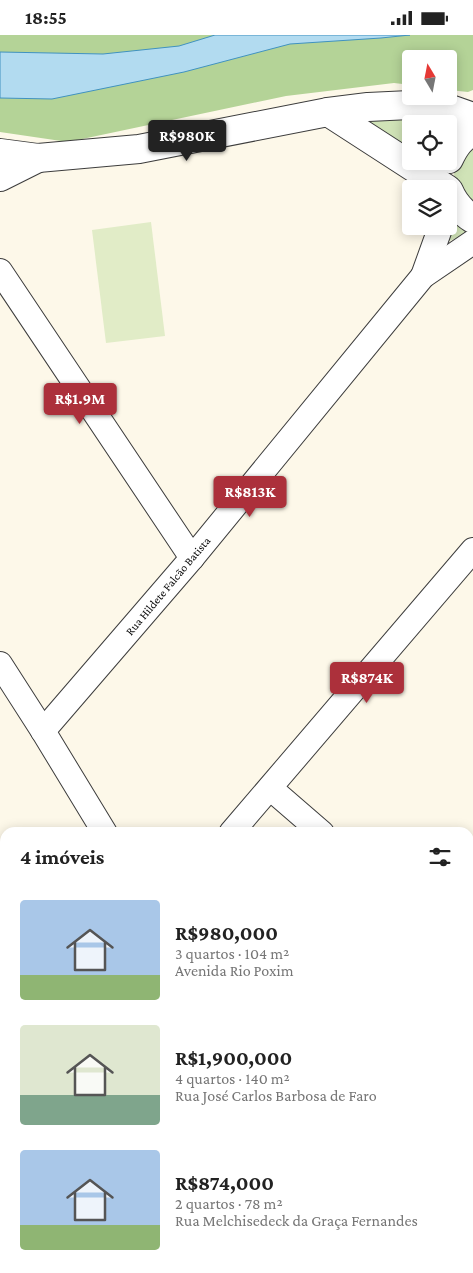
<!DOCTYPE html>
<html lang="pt">
<meta charset="utf-8">
<style>
:root{--surface:#fff;--page:#f2f2f2;--text:#222;--muted:#767676;--accent:#ac303b}
body{margin:0;font-family:"Crimson Pro",serif;background:var(--page);color:var(--text);height:100vh;display:flex;flex-direction:column;font-size:19px;white-space:nowrap}
*{box-sizing:border-box;margin:0}
p{font-size:16px;color:var(--muted)}
.icon{flex:none;width:28px;height:28px;fill:none;stroke:currentColor;stroke-width:2;stroke-linecap:round;stroke-linejoin:round}
.map{position:relative;flex:1;overflow:hidden}
.side{position:absolute;left:0px;top:792px;width:474px;height:446px;display:flex;flex-direction:column;background:var(--surface);border-radius:15px 15px 0 0;box-shadow:0 2px 12px #0003}
.side>*{flex:none}
.needle{width:32px;rotate:350deg}
.fabs{position:absolute;left:402px;top:15px;display:grid;gap:10px}
.fabs a{display:grid;place-items:center;width:55px;height:55px;border-radius:5px;background:var(--surface);box-shadow:0 2px 12px #0003;font-size:25px}
.price{position:absolute;translate:-50% -42px;padding:0 11px;border-radius:5px;background:var(--accent);color:#fff;font-size:16px;line-height:32px;filter:drop-shadow(0 1px 2px #0008)}
.price::after{content:'';position:absolute;left:50%;top:30px;width:15px;height:11px;margin-left:-8px;background:inherit;clip-path:polygon(0 0,100% 0,50% 100%)}
.price.active{background:#222;color:#fff}
ul{padding:0;list-style:none}
li{display:flex;align-items:center;gap:15px;height:125px;padding:0 20px}
li span{display:grid;place-items:center;flex:none;width:140px;height:100px;border-radius:5px;color:#555}
li>.icon{margin-inline-start:auto}
span .icon{width:60px;height:60px;fill:#fffc;stroke-width:1}
li b{font-size:21px}
h2{display:flex;justify-content:space-between;align-items:center;height:60px;padding:0 20px;font-size:21px}
.status{display:flex;justify-content:space-between;align-items:center;height:35px;padding:0 25px;background:var(--surface);direction:ltr}
.status svg{height:14px;fill:currentColor}
.map>svg:first-child{display:block}
</style>
<div class="status"><b>18:55</b><svg viewBox="0 0 49 12"><path d="M0 12V9h3v3zM5 12V6h3v6zM10 12V3h3v9zM15 12V0h3v12zM26 1h20v11H26zM47 4h2v5h-2z"/></svg></div>
<div class="map">
<svg width="473" height="1238" viewBox="0 0 473 1238">
<rect width="100%" height="100%" fill="#fdf8e9"/>
<!-- green -->
<g fill="#d0e3b7">
<path d="M372 76 449 88 448 89H411V120L354 86Z"/>
<path d="M473 105V176L455 152 454 137 457 122Z"/>
<path d="M449 182 471 197 430 214 449 191Z"/>
<path d="M469 960 473 963V1132L469 1137Z"/>
</g>
<!-- forest -->
<path fill="#b4d397" d="M0 0H473V55L468 57 449 55V24H411V50L394 48 286 61 68 107 0 97Z"/>
<!-- pitch -->
<path fill="#e1ecc7" d="M151 187 165 301 106 308 92 195Z"/>
<!-- water -->
<path fill="#b2dbf0" stroke="#4092c0" d="M215 0H410L381 3 290 9 184 37 52 64 0 63V17L103 19 179 11Z"/>
<g fill="none" stroke-linecap="round" stroke-linejoin="round">
<!-- stream -->
<g stroke="#4092c0" stroke-width="7">
<path d="M469 1205 473 1202"/>
<path d="M430 1238 435 1234"/>
</g>
<!-- minor casing -->
<g stroke="#3d3d3d" stroke-width="26">
<g id="minor">
<path d="M0 236 192 523"/>
<path d="M423 241 441 191"/>
<path d="M0 629 43 696 105 798"/>
<path d="M43 696 192 523 423 241 473 207"/>
<path d="M270 753 322 798"/>
<path d="M231 798 473 515"/>
<path d="M469 860 473 855"/>
<path d="M0 879 5 876"/>
<path d="M469 925 473 929"/>
<path d="M0 1040 5 1047"/>
<path d="M126 1234 129 1238"/>
</g>
</g>
<!-- tertiary casing -->
<g stroke="#3d3d3d" stroke-width="30">
<g id="tertiary">
<path d="M328 77 447 154"/>
<path d="M0 118 38 123 139 114 328 77 368 72 410 70 453 75 473 82"/>
<path d="M449 124C455 111 461 103 473 96"/>
<path d="M0 142 38 123"/>
<path d="M449 156C454 168 462 177 473 184"/>
<path d="M469 1157 473 1152"/>
<path d="M393 1238 397 1234"/>
</g>
</g>
<!-- minor -->
<use href="#minor" stroke="#fff" stroke-width="24"/>
<!-- tertiary -->
<use href="#tertiary" stroke="#fff" stroke-width="28"/>
</g>
<g text-anchor="middle" stroke-width="5" stroke-linejoin="round" paint-order="stroke">
<!-- street labels -->
<g font-size="12" fill="#0a0a0a" stroke="#fff">
<text transform="translate(168 551) rotate(-50)" y="4">Rua Hildete Falcão Batista</text>
</g>
</g>
</svg>
<div class="fabs">
<a><svg class="needle" viewBox="-14 -14 28 28"><path d="M0-13l5 13h-10z" fill="#e53935"/><path d="M0 13l5-13h-10z" fill="#767676"/></svg></a>
<a><svg class="icon" aria-label="locate" viewBox="0 0 24 24"><circle cx="12" cy="12" r="6"/><path d="M12 2v4M12 18v4M2 12h4M18 12h4"/></svg></a>
<a><svg class="icon" aria-label="layers" viewBox="0 0 24 24"><path d="M12 4l9 5-9 5-9-5zM3 14l9 5 9-5"/></svg></a>
</div>
<b class="price active" style="left:187px;top:127px">R$980K</b>
<b class="price" style="left:80px;top:390px">R$1.9M</b>
<b class="price" style="left:250px;top:483px">R$813K</b>
<b class="price" style="left:367px;top:669px">R$874K</b>
<section class="side">
<h2>4 imóveis<svg class="icon" aria-label="filters" viewBox="0 0 24 24"><path d="M4 7h16M4 17h16"/><circle cx="9" cy="7" r="2"/><circle cx="15" cy="17" r="2"/></svg></h2>
<ul>
<li><span style="background:linear-gradient(#a9c7e8 75%,#8fb573 0)"><svg class="icon" aria-label="home" viewBox="0 0 24 24"><path d="M3 11l9-7 9 7M6 9v11h12V9"/></svg></span><div><b>R$980,000</b><p>3 quartos · 104 m²</p><p>Avenida Rio Poxim</p></div></li>
<li><span style="background:linear-gradient(#dfe7d0 70%,#7fa58c 0)"><svg class="icon" aria-label="home" viewBox="0 0 24 24"><path d="M3 11l9-7 9 7M6 9v11h12V9"/></svg></span><div><b>R$1,900,000</b><p>4 quartos · 140 m²</p><p>Rua José Carlos Barbosa de Faro</p></div></li>
<li><span style="background:linear-gradient(#a9c7e8 75%,#8fb573 0)"><svg class="icon" aria-label="home" viewBox="0 0 24 24"><path d="M3 11l9-7 9 7M6 9v11h12V9"/></svg></span><div><b>R$874,000</b><p>2 quartos · 78 m²</p><p>Rua Melchisedeck da Graça Fernandes</p></div></li>
</ul>
</section>
</div>
